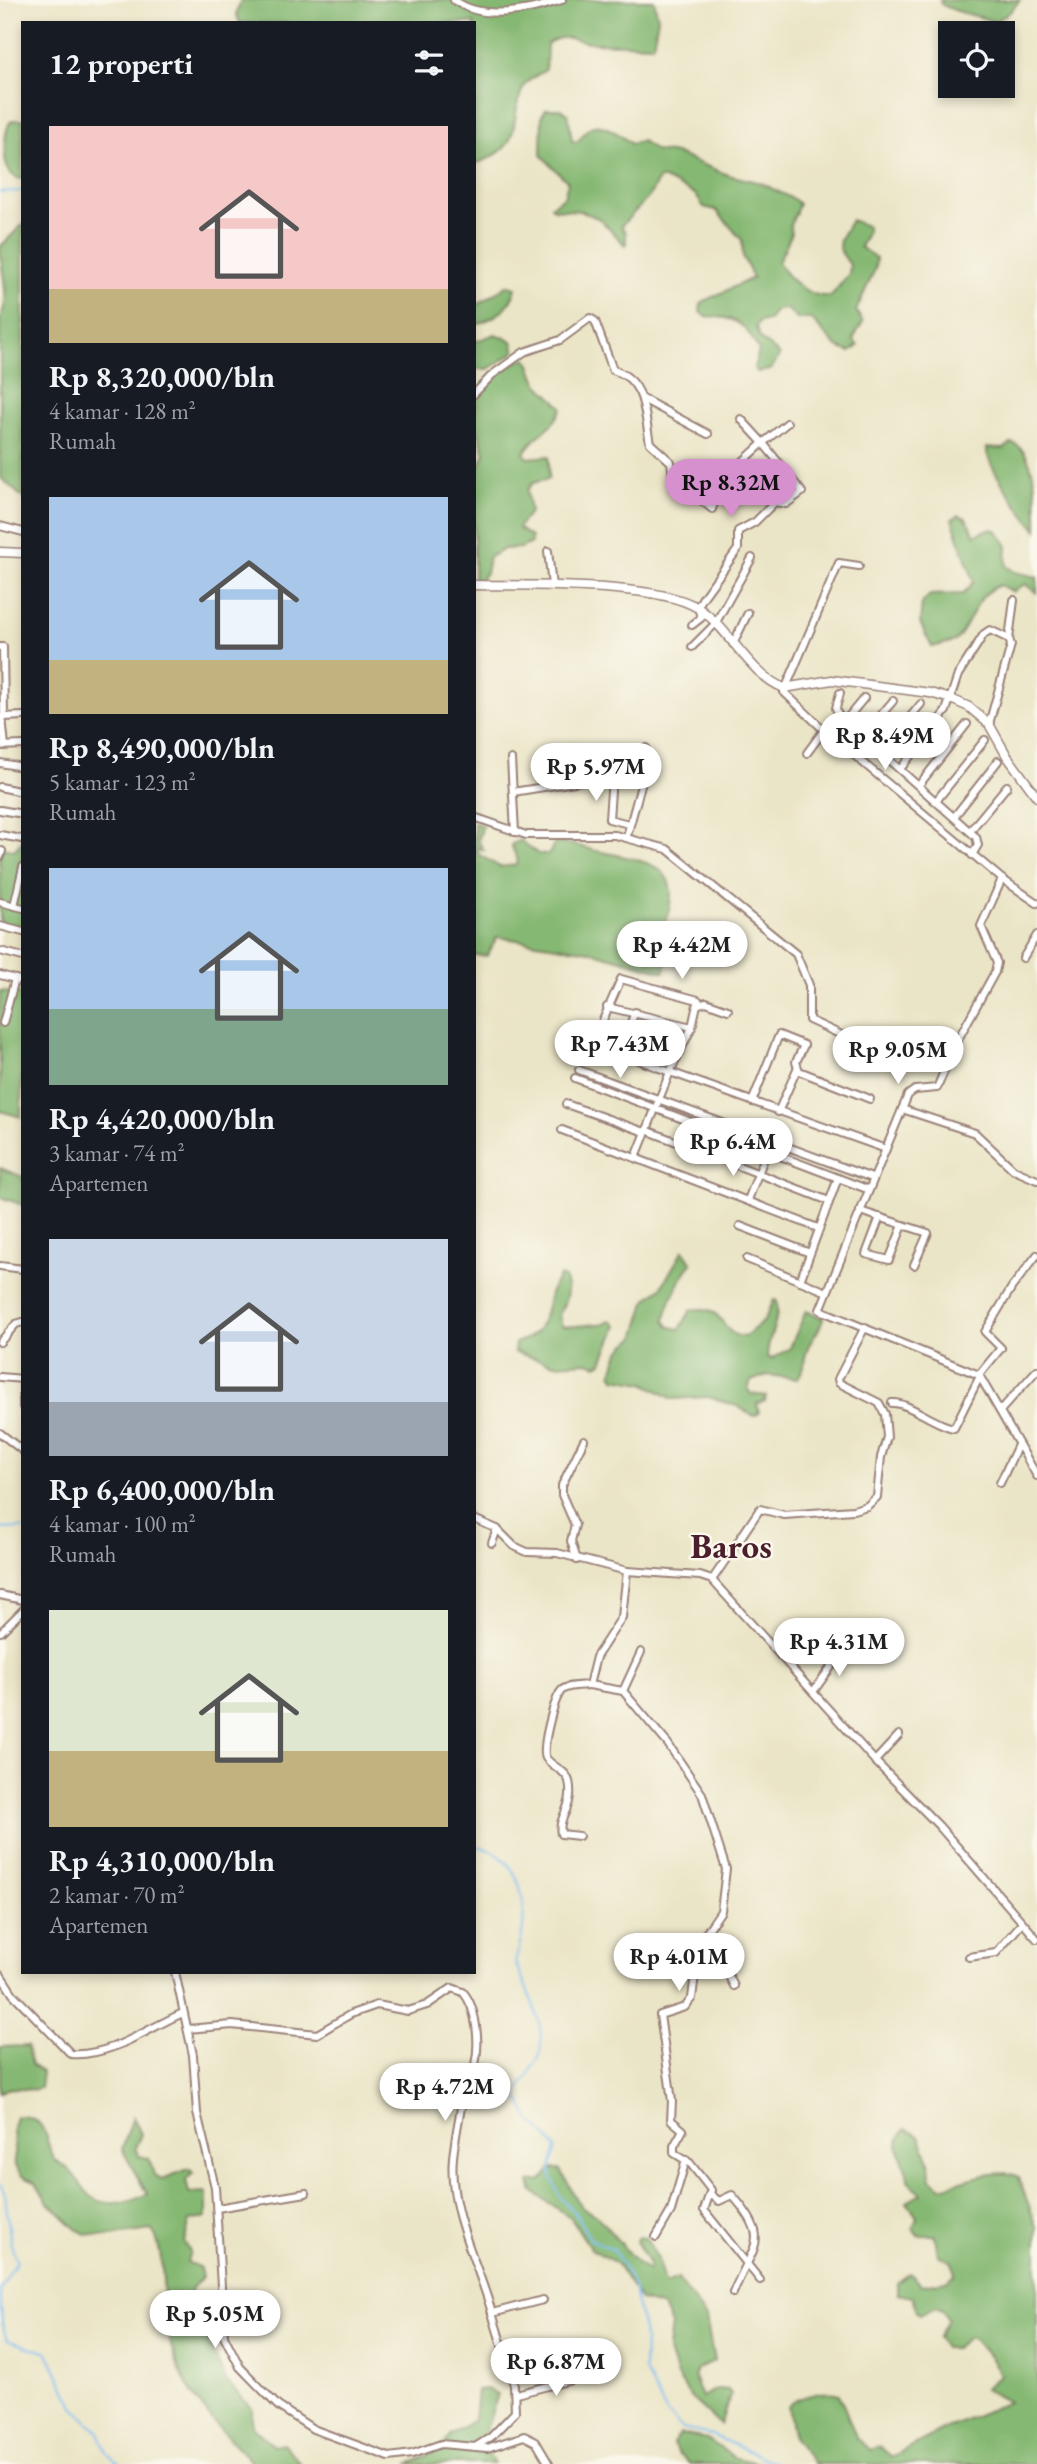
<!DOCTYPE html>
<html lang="id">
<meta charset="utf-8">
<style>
:root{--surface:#171b24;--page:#20242c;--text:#f1f3f6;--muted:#9ea1a6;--accent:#d690ce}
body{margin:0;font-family:"EB Garamond",serif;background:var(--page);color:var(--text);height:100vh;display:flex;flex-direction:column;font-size:26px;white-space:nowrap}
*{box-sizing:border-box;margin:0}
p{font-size:23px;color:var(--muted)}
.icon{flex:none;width:38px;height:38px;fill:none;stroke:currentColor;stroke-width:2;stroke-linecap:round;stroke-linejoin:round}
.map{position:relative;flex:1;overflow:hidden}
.sheet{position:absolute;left:21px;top:21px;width:455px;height:1953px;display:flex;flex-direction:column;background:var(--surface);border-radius:0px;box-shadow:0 4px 10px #0003}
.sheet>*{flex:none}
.buttons{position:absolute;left:938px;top:21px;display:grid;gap:14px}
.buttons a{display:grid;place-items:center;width:77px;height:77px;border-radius:0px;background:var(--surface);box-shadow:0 4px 10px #0003;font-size:35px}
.price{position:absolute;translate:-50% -60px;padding:0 16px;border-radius:24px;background:#fff;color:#222;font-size:23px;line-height:46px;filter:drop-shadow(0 2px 4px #0008)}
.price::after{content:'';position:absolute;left:50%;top:42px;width:21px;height:16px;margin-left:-10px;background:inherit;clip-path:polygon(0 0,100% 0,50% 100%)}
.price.active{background:var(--accent);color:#111}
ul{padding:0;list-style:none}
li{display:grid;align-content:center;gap:14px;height:371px;padding:0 28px}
li span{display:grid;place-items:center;height:217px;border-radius:0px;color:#555}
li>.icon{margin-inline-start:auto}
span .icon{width:126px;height:126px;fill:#fffc;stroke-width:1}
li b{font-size:30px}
h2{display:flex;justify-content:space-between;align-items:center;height:84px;padding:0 28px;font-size:30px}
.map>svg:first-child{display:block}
</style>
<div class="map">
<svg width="1037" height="2464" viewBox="0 0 1037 2464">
<rect width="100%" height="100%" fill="#fbf7ec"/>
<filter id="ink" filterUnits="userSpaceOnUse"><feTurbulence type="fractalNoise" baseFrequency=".0143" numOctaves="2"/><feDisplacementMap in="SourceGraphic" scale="14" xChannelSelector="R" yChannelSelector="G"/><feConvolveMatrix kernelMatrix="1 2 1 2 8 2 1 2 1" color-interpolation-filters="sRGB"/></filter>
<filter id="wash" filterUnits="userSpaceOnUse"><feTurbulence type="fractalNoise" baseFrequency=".00686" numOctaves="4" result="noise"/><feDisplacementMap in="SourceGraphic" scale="28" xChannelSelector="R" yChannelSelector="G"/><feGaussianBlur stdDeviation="1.57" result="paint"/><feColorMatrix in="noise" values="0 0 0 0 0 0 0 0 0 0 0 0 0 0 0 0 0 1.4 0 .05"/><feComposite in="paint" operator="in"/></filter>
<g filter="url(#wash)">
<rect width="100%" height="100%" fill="#ebe5c7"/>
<!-- forest -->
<g fill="#85b872" stroke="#686c4e" stroke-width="2">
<path d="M241 0H563L565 3 572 0H654L658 18 653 45C634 44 615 44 596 43 577 42 565 31 547 44L546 69C540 74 528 79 524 86 506 123 528 147 474 164V23H240L236 14Z"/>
<path d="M940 0H1020L1010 12 994 22C974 13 961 16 941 4Z"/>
<path d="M546 109H561L568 114 572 141 577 142C581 138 585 131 589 128 600 119 623 137 631 144L642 141 655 151 677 154 728 175 761 183 795 200 799 204 790 227 791 235 778 262C787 279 810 299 831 296L849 274 850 265 839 249 840 239 851 220 867 226 868 231 860 247 876 258 875 269 856 311 863 322 853 339 858 346 850 352 837 347 811 319H797L787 309 776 310 769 320 759 322 756 327 760 339 780 355 770 370 757 372 754 367 759 351C748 330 741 318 716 317 709 317 706 317 700 312L701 304 706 300 753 278 743 257 742 240 716 210 704 207 695 194 664 179H659L648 198 621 226 626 233V246L600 219 581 211 554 209 551 206 564 197 568 182 541 155 542 115Z"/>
<path d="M15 120H23L22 179C0 177 2 138 10 122Z"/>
<path d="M23 224V498L0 477V318C12 297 0 270 0 247Z"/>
<path d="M508 285 516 288C510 310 495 318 474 325V307Z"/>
<path d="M495 334 512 341 515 352 488 369H474V342Z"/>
<path d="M527 358 538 384 562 407C553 432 534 433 524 453L528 458 549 456V479L533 483 527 490 530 512 518 528 531 537V543L521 548 504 549 489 557 486 573 479 581H474V478L485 453C473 418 466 395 502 371 510 366 518 360 527 358Z"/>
<path d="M1012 443C1037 451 1037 503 1037 530 1025 517 984 463 987 448L1003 449Z"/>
<path d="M959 515 966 518 975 535 989 529 996 530 1007 544 1006 566 1015 572 1037 577V593L1025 584 1013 592 1000 585C974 594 973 623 955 641L932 647 920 623 922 603 930 595 963 594 974 582 952 519Z"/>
<path d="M474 823 483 825 478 841 484 850 477 848 478 854 500 867 516 865 518 860 511 845 520 840 538 854H549L554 844C570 841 586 849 601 852 657 863 687 867 662 932L664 937 674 940 664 972 590 951 497 937 487 956 474 955Z"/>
<path d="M23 841V929L0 924V848L14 850Z"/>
<path d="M0 991 23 994 21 1117 0 1111Z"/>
<path d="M0 1168 23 1177V1205L0 1197Z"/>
<path d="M683 1250 692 1263C682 1275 666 1305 665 1321L670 1327 680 1329 691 1310C727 1303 717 1334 744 1337L764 1321 774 1300 777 1301C779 1325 767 1337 767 1357L771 1359 790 1348 806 1311 823 1318C821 1332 810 1338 807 1350 803 1362 805 1369 797 1379L767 1375 751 1381 748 1389 751 1394 766 1396 765 1401 757 1404 759 1413 754 1416 737 1406 708 1397 673 1399 644 1383 615 1378 612 1373C618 1353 618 1349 635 1338L647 1299 661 1288Z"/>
<path d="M560 1276 565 1278C570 1294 565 1301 559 1315L562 1326C576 1328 589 1323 605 1324L610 1320 617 1326 602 1362 597 1365 587 1362 554 1364 514 1352 515 1343C556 1332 538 1302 560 1276Z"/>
<path d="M27 2046 31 2065 42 2072 40 2088C27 2094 12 2082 0 2093V2047Z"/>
<path d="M21 2116C49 2118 44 2142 55 2161 72 2169 75 2177 86 2191 100 2209 129 2204 147 2194L122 2149 133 2117 141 2134 135 2148 139 2156 149 2158 154 2175 162 2179 189 2169 193 2173 186 2180 189 2193 207 2192V2217L190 2221 184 2242 190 2251 187 2262 200 2269 202 2277 191 2289 194 2310 226 2381 252 2409V2426L273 2446 284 2444 301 2464H253C210 2418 175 2387 166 2320 162 2293 165 2260 155 2235L151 2230 108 2236 86 2234 76 2229 48 2202 35 2182 22 2176 15 2166 13 2127 16 2117Z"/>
<path d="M906 2129 919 2136 929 2161 930 2178 941 2187C960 2182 1003 2166 1018 2177L1037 2227V2464H814L794 2438 788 2407C795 2396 826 2390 839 2394L857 2439 870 2450 880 2447 892 2457 950 2426 1009 2402 984 2389 1000 2375C997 2363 982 2349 974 2339L969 2337 955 2348H944L938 2338 948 2320 942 2310 936 2307 920 2314 916 2311 913 2297 897 2294V2283L910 2273 921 2285 947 2281 955 2274 952 2262 938 2255 935 2235H918L913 2229 917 2217 907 2202 921 2194 908 2180C908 2160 887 2145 906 2129Z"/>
<path d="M551 2169H560L581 2207 597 2216 637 2263 648 2270 649 2264 636 2241 638 2237 646 2238 658 2259 664 2284 678 2279 706 2318 714 2361 697 2369 694 2377 702 2397 717 2389 728 2390 731 2394 720 2425 692 2399 677 2376 668 2348 671 2325 663 2307 640 2300 616 2263 591 2249 570 2217 532 2191 530 2182 541 2181Z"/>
<path d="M486 2389 498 2394 484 2436 486 2450 494 2464H408L440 2450 450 2435 474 2420 477 2390Z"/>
<path d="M680 2434 707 2439 735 2458 763 2464H690L678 2454 673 2444Z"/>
</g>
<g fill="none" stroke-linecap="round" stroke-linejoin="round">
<!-- stream -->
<g stroke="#7ebdf2" stroke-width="2">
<path d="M0 192 23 191"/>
<path d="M0 1529 23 1528"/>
<path d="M474 1845C530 1857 530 1918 515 1962 526 1990 546 2021 540 2052 537 2066 522 2081 517 2096L528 2117 556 2147 550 2172 560 2197 575 2213 590 2239 614 2250 632 2282 645 2339 644 2371 667 2413 682 2429 712 2435 777 2464"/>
<path d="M0 2185 5 2194 11 2245 17 2261 0 2290 2 2323 7 2340 48 2353 75 2408 99 2432 107 2453 121 2464"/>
</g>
</g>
</g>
<g filter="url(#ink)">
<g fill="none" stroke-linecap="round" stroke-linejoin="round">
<!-- minor casing -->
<g stroke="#9a8279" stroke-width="10">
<g id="minor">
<path d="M454 0C483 22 529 11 562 0"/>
<path d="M474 394 492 375 524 352 560 340 590 318 595 321 613 370C647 380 644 415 650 443L671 462 673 477 712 509 723 480 763 443 802 492 786 504 775 502 755 522 738 531V549L702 599 698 607 701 618 692 625"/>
<path d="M643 399 708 434"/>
<path d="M741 419 763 443 787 423"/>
<path d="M0 526 23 532"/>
<path d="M548 551 552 586"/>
<path d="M859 566 839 563 784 692 824 730 1002 879 981 926 997 963 995 972 957 1041 937 1088 915 1090 908 1095 820 1310 979 1375 1037 1476"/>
<path d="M1009 639 1014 600"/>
<path d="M733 644 748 613"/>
<path d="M0 647H3L4 717 23 716"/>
<path d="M692 647 715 624 752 558"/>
<path d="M840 693 836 708 838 715 976 837 978 845 972 855"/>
<path d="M2 717 5 746"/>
<path d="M845 721 864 698"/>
<path d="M863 736 893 701"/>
<path d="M0 746 23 745"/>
<path d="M614 749 609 819 629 824"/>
<path d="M881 752 921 704"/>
<path d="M807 753 824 730"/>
<path d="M511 759 515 832"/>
<path d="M0 763 23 767"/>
<path d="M901 768 946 711 958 675 984 634 990 630 1009 639 1011 645 989 724"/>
<path d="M919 785 967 724"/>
<path d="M0 787 23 792"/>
<path d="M513 792 612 776"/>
<path d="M936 801 985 740"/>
<path d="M0 810 23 814"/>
<path d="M474 817 526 835H615L667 849 796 954 809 985V1020L911 1067 921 1065 934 1052H952"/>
<path d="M954 817 998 761"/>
<path d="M970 831 1007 786"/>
<path d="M0 835 22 839"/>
<path d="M627 836 646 767 643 758 646 748"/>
<path d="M0 857 2 851"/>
<path d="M1002 879 1037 903"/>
<path d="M0 902 23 908"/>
<path d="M14 906 23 867"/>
<path d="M0 926 23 932"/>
<path d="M0 951 23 957"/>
<path d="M1023 958 1037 935"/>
<path d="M0 975 23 981"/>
<path d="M699 1004 706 1002 728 1010"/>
<path d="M607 1007 692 1027"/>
<path d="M3 1023 15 979"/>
<path d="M619 1053 635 1012"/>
<path d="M579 1070 872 1178"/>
<path d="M575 1078 867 1189"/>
<path d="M752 1102 779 1035 804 1045 796 1062 799 1071 870 1099"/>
<path d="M566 1104 645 1132"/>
<path d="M902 1109 975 1133 1014 1170 1037 1180"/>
<path d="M778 1112 797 1069"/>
<path d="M562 1130 818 1228"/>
<path d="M646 1130 829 1201"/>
<path d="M636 1157 670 1072 593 1043 621 979 698 1000 692 1027 670 1072 886 1149"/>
<path d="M748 1200 767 1151"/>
<path d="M860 1211 928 1233 914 1265"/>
<path d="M880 1217 866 1254 889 1260 903 1225"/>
<path d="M740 1226 810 1253"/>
<path d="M747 1259 827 1292"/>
<path d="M0 1266 23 1269"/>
<path d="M800 1281 838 1178"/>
<path d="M0 1342 16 1324 23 1322"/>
<path d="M979 1375 1001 1348 985 1332 1012 1287 1037 1255"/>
<path d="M0 1377 23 1379"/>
<path d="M23 1383V1407"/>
<path d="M892 1403C907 1401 936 1426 954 1428L980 1376"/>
<path d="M1000 1411 1037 1370"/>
<path d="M0 1433 23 1451"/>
<path d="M1000 1483 1018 1445"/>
<path d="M474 1519 497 1529 514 1546 527 1552 557 1553 627 1571 700 1576 712 1580 875 1761 939 1826 1037 1939"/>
<path d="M492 1543 497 1529"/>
<path d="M577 1560 571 1541 575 1525 562 1495V1485L584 1440"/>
<path d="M712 1580 760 1509 784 1515 853 1510 867 1506 877 1497 881 1457 887 1437 885 1414 879 1403 839 1383 838 1379 865 1327"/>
<path d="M0 1595 23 1600"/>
<path d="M1 1632 23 1610"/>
<path d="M589 1685 623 1691 668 1744 702 1794 726 1869 721 1911 699 1943 692 1998 685 2007 660 2015 672 2101 671 2120 683 2130 674 2146V2153L690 2163 711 2190 704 2210 760 2280"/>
<path d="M623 1691 641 1652"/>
<path d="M813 1692 844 1649"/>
<path d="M875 1761 899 1735"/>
<path d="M579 1836 561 1834C557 1816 575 1808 569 1781 566 1770 552 1767 546 1758 541 1749 554 1698 562 1690 568 1685 581 1686 589 1685L596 1657 622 1617 627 1571"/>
<path d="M699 1950 719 1957 734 1986"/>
<path d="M969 1957 996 1953 1022 1923"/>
<path d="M175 1972 193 2055 197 2113 215 2187 224 2336 240 2367 278 2406 313 2429 389 2457 412 2454 441 2444 487 2448 524 2436 536 2442 549 2464"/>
<path d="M0 1974 13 1994 71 2054C111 2057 148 2028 183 2013"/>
<path d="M188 2029 232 2025 317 2034 351 2014 377 2005 408 2011 427 2005 452 1988 463 1992C477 2008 480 2044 475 2065 473 2072 467 2075 466 2083 461 2107 456 2132 453 2157 448 2212 478 2262 492 2313"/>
<path d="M710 2194 719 2201 732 2195C773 2241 753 2244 733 2293"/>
<path d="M217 2208 306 2193"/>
<path d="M656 2237 671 2211 686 2160"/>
<path d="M516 2394 584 2377"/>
<path d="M475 2447 491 2437 515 2412 514 2385 492 2313 543 2300"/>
</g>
</g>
<!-- tertiary casing -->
<g stroke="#9a8279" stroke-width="11">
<g id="tertiary">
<path d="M0 552 23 553"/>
<path d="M474 585C524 586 659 582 698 608 731 629 747 673 784 688L832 680 930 693 951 699 969 707 989 724 1007 756 1037 797"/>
</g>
</g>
<!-- minor -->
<use href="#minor" stroke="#fff" stroke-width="6"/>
<!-- tertiary -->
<use href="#tertiary" stroke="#fff" stroke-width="8"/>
</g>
</g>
<g text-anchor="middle" stroke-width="5" stroke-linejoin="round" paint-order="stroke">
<!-- quarter labels -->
<g font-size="35" font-weight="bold" fill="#4a1f2b" stroke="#fbf7ec">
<text x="731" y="1558">Baros</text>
</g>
</g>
</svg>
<div class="buttons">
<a><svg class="icon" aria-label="locate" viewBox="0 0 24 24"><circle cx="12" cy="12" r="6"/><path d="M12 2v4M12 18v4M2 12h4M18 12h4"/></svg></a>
</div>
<b class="price active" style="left:731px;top:519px">Rp 8.32M</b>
<b class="price" style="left:885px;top:772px">Rp 8.49M</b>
<b class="price" style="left:596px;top:803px">Rp 5.97M</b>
<b class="price" style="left:682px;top:981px">Rp 4.42M</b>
<b class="price" style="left:620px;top:1080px">Rp 7.43M</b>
<b class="price" style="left:898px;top:1086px">Rp 9.05M</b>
<b class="price" style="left:733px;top:1178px">Rp 6.4M</b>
<b class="price" style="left:839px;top:1678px">Rp 4.31M</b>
<b class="price" style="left:679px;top:1993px">Rp 4.01M</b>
<b class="price" style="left:445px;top:2123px">Rp 4.72M</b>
<b class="price" style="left:215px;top:2350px">Rp 5.05M</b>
<b class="price" style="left:556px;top:2398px">Rp 6.87M</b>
<section class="sheet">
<h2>12 properti<svg class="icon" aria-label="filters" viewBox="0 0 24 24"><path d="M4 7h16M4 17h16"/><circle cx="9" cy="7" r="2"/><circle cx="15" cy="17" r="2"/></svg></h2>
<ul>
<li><span style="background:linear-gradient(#f6c9c9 75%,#c2b280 0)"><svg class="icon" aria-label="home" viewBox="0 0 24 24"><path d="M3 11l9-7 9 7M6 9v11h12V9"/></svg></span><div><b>Rp 8,320,000/bln</b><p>4 kamar · 128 m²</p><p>Rumah</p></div></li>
<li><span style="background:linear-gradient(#a9c7e8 75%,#c2b280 0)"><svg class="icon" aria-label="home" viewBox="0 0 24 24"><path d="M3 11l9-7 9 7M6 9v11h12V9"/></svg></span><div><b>Rp 8,490,000/bln</b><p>5 kamar · 123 m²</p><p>Rumah</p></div></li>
<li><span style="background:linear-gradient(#a9c7e8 65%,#7fa58c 0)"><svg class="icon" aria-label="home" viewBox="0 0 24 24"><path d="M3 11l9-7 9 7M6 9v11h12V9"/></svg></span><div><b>Rp 4,420,000/bln</b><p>3 kamar · 74 m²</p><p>Apartemen</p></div></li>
<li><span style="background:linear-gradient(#c9d6e8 75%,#9aa5b1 0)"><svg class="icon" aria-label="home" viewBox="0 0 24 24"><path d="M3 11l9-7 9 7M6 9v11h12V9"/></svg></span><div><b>Rp 6,400,000/bln</b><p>4 kamar · 100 m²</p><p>Rumah</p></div></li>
<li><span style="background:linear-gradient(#dfe7d0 65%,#c2b280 0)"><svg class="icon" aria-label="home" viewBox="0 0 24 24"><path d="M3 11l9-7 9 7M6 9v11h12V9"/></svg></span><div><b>Rp 4,310,000/bln</b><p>2 kamar · 70 m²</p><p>Apartemen</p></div></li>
</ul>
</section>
</div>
